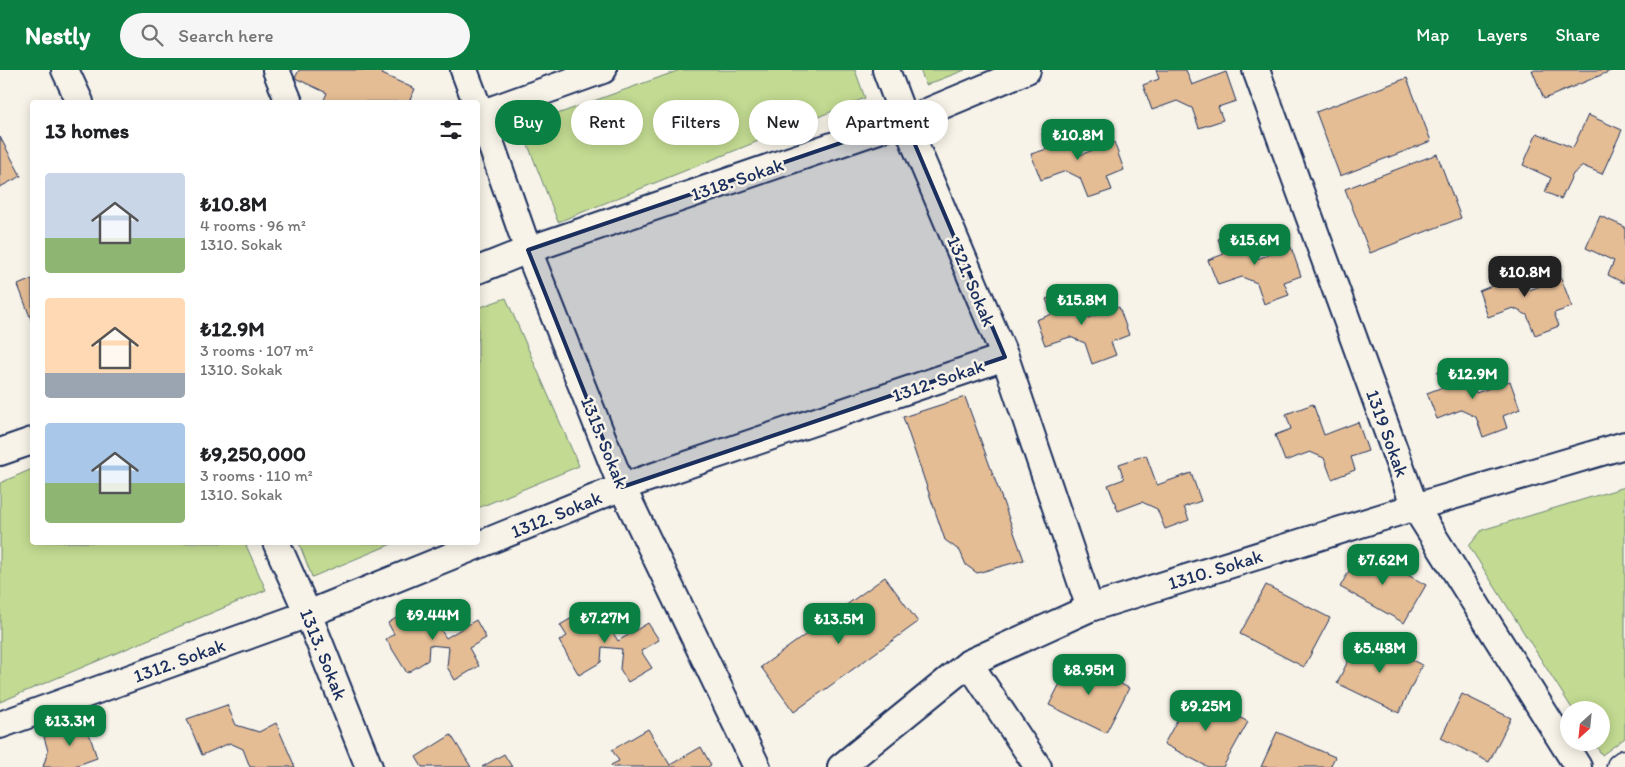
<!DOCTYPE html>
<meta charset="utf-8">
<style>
:root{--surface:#fff;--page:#f6f6f6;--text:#202124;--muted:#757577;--accent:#0b8043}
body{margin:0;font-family:Itim,sans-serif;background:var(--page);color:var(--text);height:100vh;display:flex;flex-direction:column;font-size:19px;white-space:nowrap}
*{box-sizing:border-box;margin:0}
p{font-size:16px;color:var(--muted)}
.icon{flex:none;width:28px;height:28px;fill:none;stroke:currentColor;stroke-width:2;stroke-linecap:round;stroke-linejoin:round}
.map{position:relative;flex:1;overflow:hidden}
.sheet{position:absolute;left:30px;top:30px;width:450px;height:445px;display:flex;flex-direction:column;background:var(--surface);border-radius:5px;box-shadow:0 2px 12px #0003}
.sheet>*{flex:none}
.hud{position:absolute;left:495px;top:30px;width:475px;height:45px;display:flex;gap:10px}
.needle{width:32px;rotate:207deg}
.tools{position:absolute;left:1560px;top:631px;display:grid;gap:10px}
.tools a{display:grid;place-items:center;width:50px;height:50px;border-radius:50%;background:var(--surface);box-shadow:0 2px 12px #0003;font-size:25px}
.price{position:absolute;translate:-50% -42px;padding:0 11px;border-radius:10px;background:var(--accent);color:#fff;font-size:16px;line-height:32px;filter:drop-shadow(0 1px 2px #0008)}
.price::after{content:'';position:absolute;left:50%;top:30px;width:15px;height:11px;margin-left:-8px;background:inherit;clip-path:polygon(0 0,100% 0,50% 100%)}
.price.active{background:#222;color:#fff}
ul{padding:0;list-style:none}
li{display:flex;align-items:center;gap:15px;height:125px;padding:0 15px}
li span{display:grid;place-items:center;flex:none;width:140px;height:100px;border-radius:5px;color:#555}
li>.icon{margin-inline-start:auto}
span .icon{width:60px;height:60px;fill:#fffc;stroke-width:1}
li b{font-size:21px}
h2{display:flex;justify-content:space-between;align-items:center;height:60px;padding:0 15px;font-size:21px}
.tag{padding:0 18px;border-radius:22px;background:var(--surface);box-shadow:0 2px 12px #0003;font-size:18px;line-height:45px}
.tag.active{background:var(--accent);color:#fff}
header{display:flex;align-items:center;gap:30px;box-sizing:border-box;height:70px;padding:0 25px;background:var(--accent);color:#fff}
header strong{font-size:24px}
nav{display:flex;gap:28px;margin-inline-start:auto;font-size:18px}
.search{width:350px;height:45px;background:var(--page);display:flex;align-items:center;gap:12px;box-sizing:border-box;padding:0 18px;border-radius:28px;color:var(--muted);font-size:19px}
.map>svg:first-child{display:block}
</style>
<header>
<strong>Nestly</strong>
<div class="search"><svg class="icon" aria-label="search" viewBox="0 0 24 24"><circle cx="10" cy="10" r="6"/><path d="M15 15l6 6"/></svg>Search here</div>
<nav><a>Map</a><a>Layers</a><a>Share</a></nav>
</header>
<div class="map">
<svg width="1625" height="697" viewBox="0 0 1625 697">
<rect width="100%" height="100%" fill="#f7f3e8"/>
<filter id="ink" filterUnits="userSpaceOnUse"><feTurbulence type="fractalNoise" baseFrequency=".02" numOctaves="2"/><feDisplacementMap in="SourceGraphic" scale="10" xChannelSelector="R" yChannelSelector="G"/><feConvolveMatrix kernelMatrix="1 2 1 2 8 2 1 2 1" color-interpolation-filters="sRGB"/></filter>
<g filter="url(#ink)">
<!-- green -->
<g fill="#c2da91" stroke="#6e8478">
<path d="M680 0H855L865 28 558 152 521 57Z"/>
<path d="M920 0H965L926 15Z"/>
<path d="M506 228 579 396 478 438V238Z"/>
<path d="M32 399V472L245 473 266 520 0 632V413Z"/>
<path d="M1625 417V668L1602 685 1594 673 1601 672V640H1573L1469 476 1482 460Z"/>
<path d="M299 473H394L312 507Z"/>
</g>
<!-- building -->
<g fill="#e5bd95" stroke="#1b2f5e">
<path d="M299 0H384L382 4 415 19 409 32H323L327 23 295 8Z"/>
<path d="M1156 0H1186L1192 15 1226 2 1236 31 1218 37 1223 50 1199 58 1192 38 1177 31 1152 40 1143 15 1159 9Z"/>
<path d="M1532 0H1613L1544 29Z"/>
<path d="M1407 8 1431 71 1340 106 1316 42Z"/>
<path d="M1588 45 1622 60 1602 104 1583 96 1573 104 1561 129 1545 122 1551 108 1523 95 1537 63 1573 78Z"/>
<path d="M1069 54 1080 85 1114 72 1124 100 1107 107 1112 120 1088 128 1080 108 1066 101 1041 110 1031 84 1047 79 1042 64Z"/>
<path d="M0 67 21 106 0 117Z"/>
<path d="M1437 84 1461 148 1370 183 1345 119Z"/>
<path d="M1600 146 1625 157V210L1624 213 1608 205 1614 191 1586 178Z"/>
<path d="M1246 159 1257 189 1291 177 1301 206 1284 212 1289 225 1264 234 1257 213 1242 207 1218 215 1208 190 1224 184 1218 169Z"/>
<path d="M1516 190 1527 221 1561 208 1572 237 1554 243 1559 256 1535 265 1527 245 1513 238 1488 247 1479 221 1494 215 1489 200Z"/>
<path d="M32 209V252L18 215Z"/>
<path d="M1074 219 1085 249 1119 237 1129 265 1111 272 1116 285 1092 294 1085 273 1070 267 1045 275 1036 250 1052 244 1046 229Z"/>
<path d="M1465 293 1476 323 1510 311 1520 339 1503 346 1507 358 1483 367 1476 347 1461 340 1437 349 1427 323 1443 317 1437 302Z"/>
<path d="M965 327 1024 490 977 503 966 495 960 481 945 470 903 347Z"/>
<path d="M1313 334 1324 365 1358 352 1368 381 1351 387 1355 400 1332 409 1324 388 1310 382 1285 391 1275 365 1291 359 1286 344Z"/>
<path d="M1146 385 1157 415 1191 403 1201 431 1184 437 1189 450 1165 459 1157 439 1142 432 1118 441 1108 415 1124 409 1119 394Z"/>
<path d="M1361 479 1426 515 1404 553 1340 517Z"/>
<path d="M885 507 918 552 794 642 761 597Z"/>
<path d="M1266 515 1330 548 1304 597 1240 564Z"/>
<path d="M423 532 446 568 476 550 486 568 469 578 479 596 455 610 447 597 449 577 429 575 428 590 407 603 386 569 394 564 388 553Z"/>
<path d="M596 534 618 571 648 553 659 570 641 581 652 598 628 612 620 599 622 579 602 577 601 592 579 605 559 571 567 566 560 555Z"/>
<path d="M1361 565 1422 595 1399 643 1337 613Z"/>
<path d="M1072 590 1129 618 1106 663 1049 635Z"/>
<path d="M1193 621 1248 652 1223 697H1208L1164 674Z"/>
<path d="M1462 624 1511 648 1489 692 1441 668Z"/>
<path d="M227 635 236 655 259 662 276 653 295 697H250L243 679 230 673 202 685 187 649Z"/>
<path d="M85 651 97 688 72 697H43L48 681 44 667Z"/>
<path d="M648 659 670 695 701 677 711 695 708 697H612L611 695 619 691 612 680Z"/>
<path d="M1277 662 1335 687 1330 697H1261Z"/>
<path d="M451 665 471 697H422L416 687Z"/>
<path d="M504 684 512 697H482Z"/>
</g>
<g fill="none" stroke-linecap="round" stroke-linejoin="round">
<!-- minor casing -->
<g stroke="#1b2f5e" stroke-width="30">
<g id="minor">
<path d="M65 0 80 32"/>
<path d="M276 0 289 32"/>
<path d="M464 0 476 32"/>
<path d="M886 0 905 51 1005 287 1090 538"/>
<path d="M1256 0 1415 437 1578 697"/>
<path d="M478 37 528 180 622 417 757 697"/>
<path d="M480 44 603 0"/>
<path d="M478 200 528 180 905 51 1027 0"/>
<path d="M0 382 32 371"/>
<path d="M276 472 308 544 369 697"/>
<path d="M969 593 1038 697"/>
<path d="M0 655 308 544 622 417 1005 287"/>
<path d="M841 697 969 593 1090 538 1415 437 1625 375"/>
</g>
</g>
<!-- major casing -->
<g stroke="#1b2f5e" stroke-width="31">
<path id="major" d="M1621 697 1625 694"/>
</g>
<!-- minor -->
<use href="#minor" stroke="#f7f3e8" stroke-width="26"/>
<!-- major -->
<use href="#major" stroke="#f7f3e8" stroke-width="28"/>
</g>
</g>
<!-- marked area -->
<path fill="#1b2f5e" fill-opacity="0.2" stroke="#1b2f5e" stroke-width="4" stroke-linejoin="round" d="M905 51 1005 287 622 417 528 180Z"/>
<g text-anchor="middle" stroke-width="5" stroke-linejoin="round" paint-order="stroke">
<!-- street labels -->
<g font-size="19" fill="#1b2f5e" stroke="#f7f3e8">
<text transform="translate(737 109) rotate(-19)" y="7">1318. Sokak</text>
<text transform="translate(972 211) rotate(67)" y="7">1321. Sokak</text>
<text transform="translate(938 310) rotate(-19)" y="7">1312. Sokak</text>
<text transform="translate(1388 363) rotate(70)" y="7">1319 Sokak</text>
<text transform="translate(605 372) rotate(68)" y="7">1315. Sokak</text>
<text transform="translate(556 444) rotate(-22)" y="7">1312. Sokak</text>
<text transform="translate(1215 499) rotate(-17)" y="7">1310. Sokak</text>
<text transform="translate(324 584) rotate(68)" y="7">1313. Sokak</text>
<text transform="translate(179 590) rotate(-20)" y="7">1312. Sokak</text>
</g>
</g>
</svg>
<div class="tools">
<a><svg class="needle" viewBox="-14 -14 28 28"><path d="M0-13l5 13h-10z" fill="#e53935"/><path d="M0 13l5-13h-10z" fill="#757577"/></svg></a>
</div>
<b class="price" style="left:1078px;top:91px">₺10.8M</b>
<b class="price" style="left:1255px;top:196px">₺15.6M</b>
<b class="price active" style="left:1525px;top:228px">₺10.8M</b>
<b class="price" style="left:1082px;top:256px">₺15.8M</b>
<b class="price" style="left:1473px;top:330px">₺12.9M</b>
<b class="price" style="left:1383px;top:516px">₺7.62M</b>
<b class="price" style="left:433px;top:571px">₺9.44M</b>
<b class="price" style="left:605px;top:574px">₺7.27M</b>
<b class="price" style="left:839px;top:575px">₺13.5M</b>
<b class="price" style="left:1380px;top:604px">₺5.48M</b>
<b class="price" style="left:1089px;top:626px">₺8.95M</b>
<b class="price" style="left:1206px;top:662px">₺9.25M</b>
<b class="price" style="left:70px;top:677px">₺13.3M</b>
<div class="hud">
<a class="tag active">Buy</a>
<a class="tag">Rent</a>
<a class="tag">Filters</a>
<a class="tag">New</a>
<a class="tag">Apartment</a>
</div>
<section class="sheet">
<h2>13 homes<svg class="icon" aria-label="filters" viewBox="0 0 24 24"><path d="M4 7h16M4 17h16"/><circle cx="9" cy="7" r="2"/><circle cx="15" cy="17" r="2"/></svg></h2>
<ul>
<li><span style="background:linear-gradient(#c9d6e8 65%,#8fb573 0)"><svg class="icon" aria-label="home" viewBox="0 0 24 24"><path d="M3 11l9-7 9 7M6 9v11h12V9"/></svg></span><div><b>₺10.8M</b><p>4 rooms · 96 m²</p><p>1310. Sokak</p></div></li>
<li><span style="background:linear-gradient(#ffd9b3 75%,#9aa5b1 0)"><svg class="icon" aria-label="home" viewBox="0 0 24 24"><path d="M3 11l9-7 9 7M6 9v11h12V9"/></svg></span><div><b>₺12.9M</b><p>3 rooms · 107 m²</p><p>1310. Sokak</p></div></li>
<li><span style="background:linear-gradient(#a9c7e8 60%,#8fb573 0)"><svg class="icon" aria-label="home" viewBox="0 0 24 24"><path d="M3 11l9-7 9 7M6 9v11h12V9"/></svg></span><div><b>₺9,250,000</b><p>3 rooms · 110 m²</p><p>1310. Sokak</p></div></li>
</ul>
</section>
</div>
